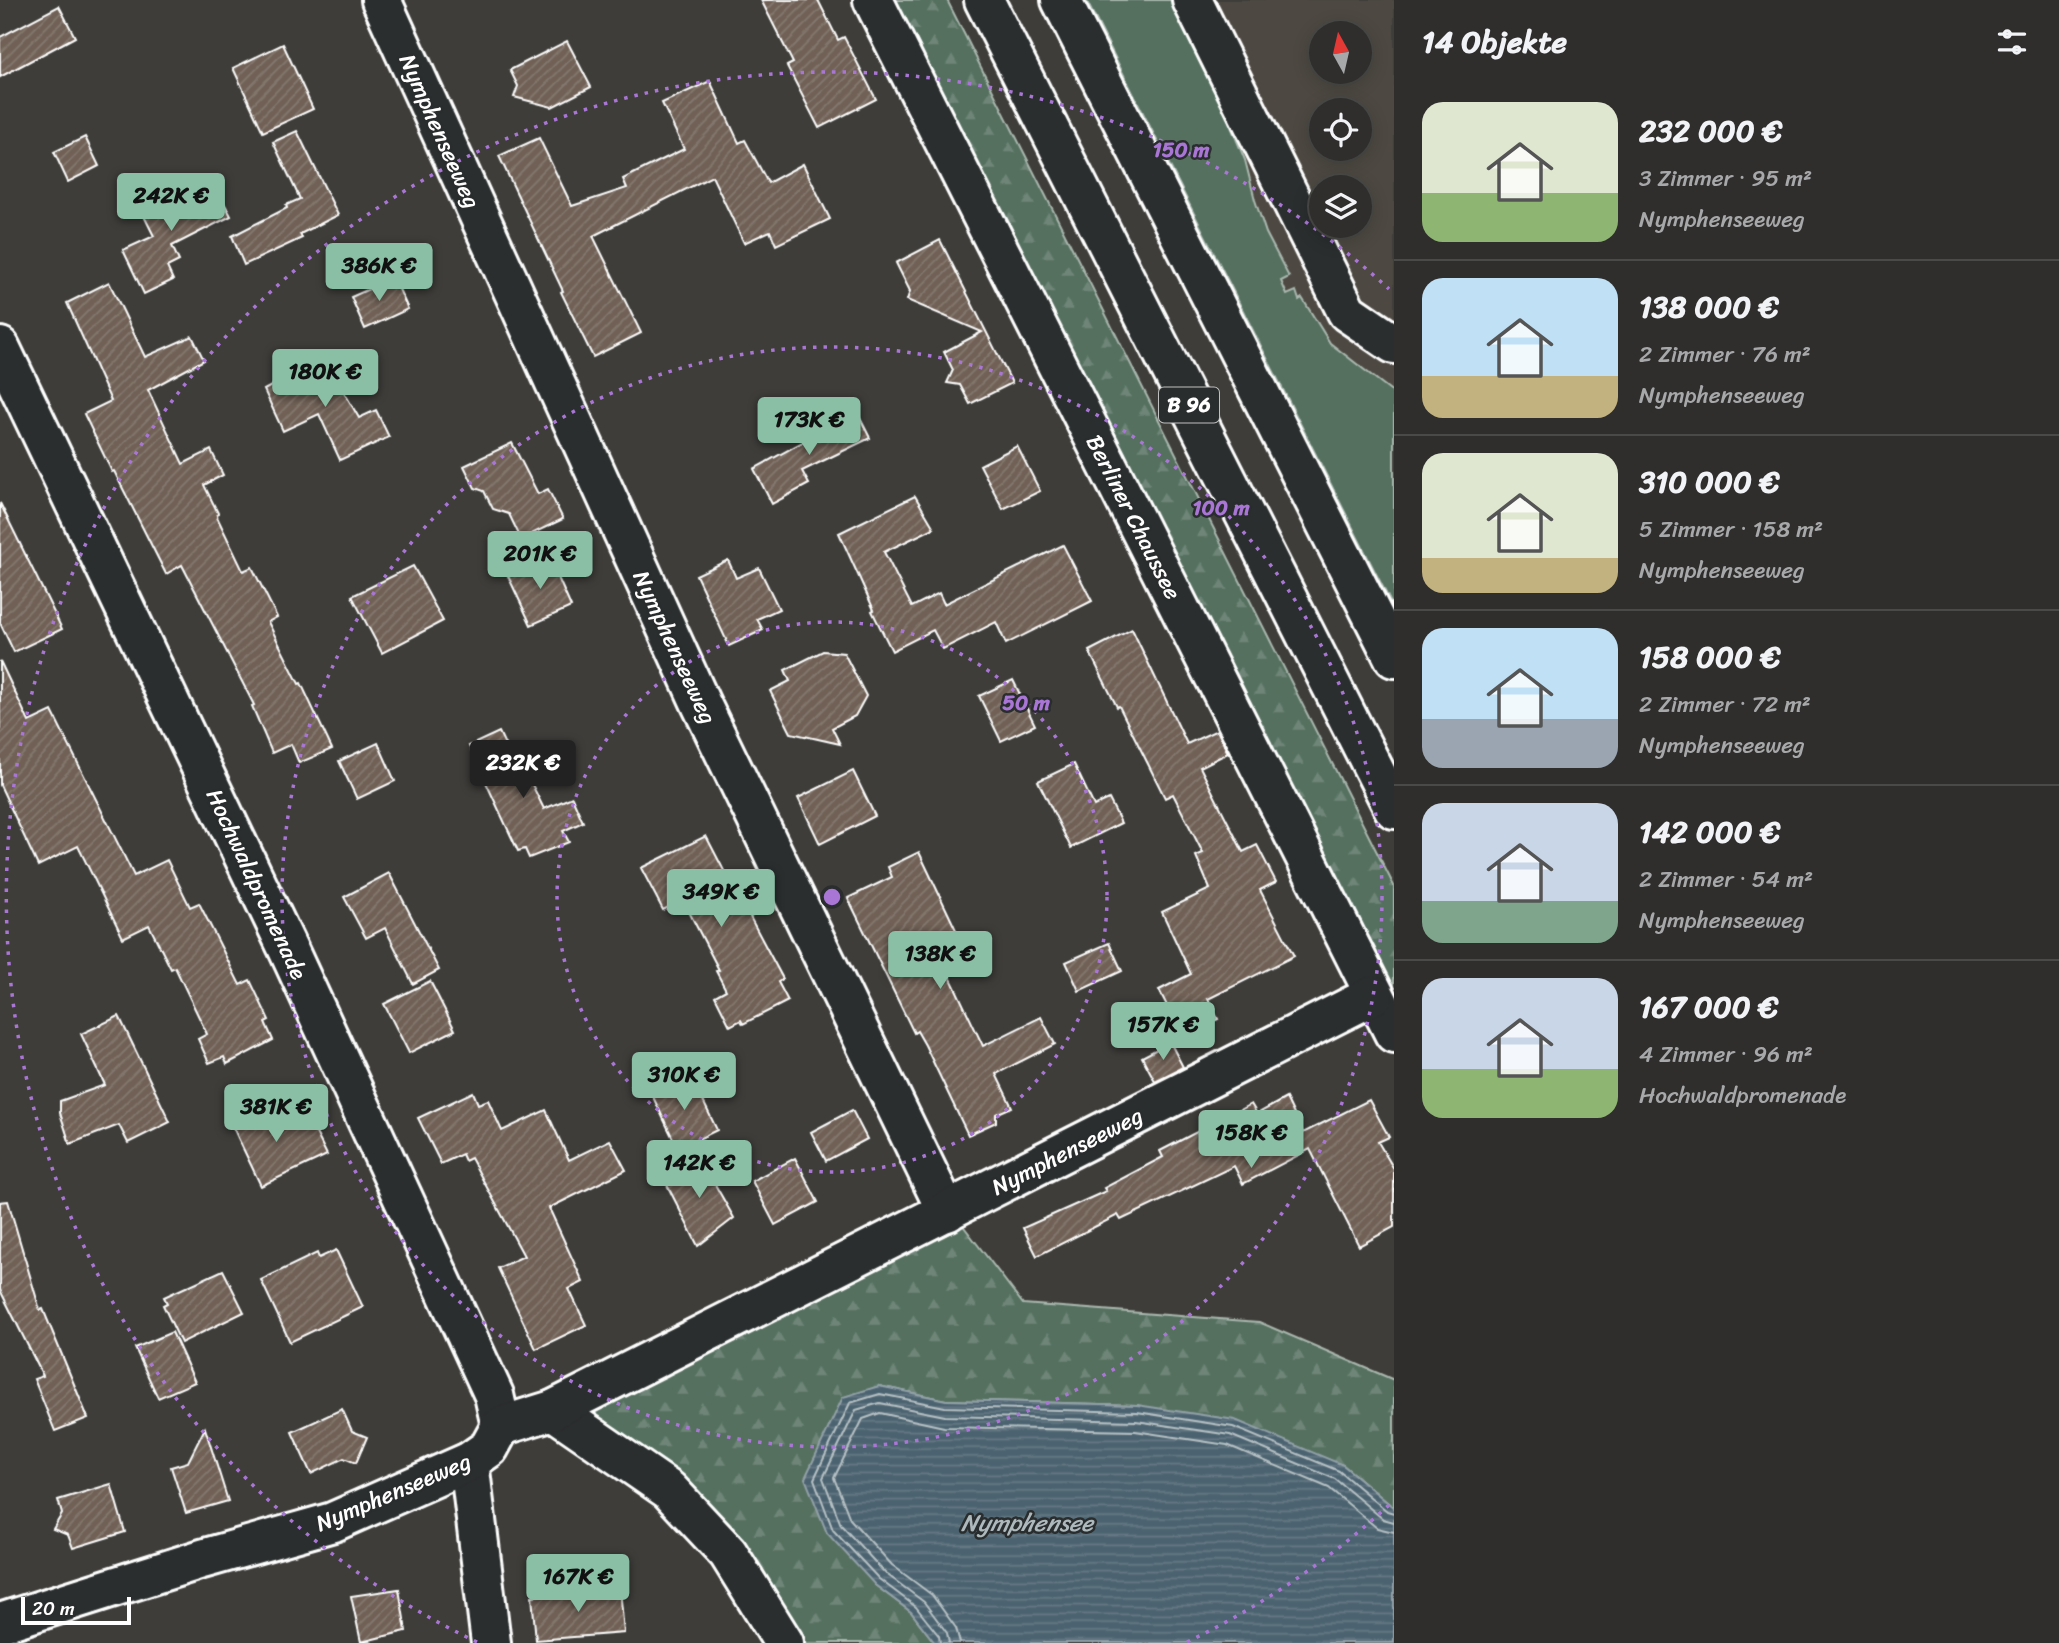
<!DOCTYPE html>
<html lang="de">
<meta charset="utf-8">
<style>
:root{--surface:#2f2e2c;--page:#373634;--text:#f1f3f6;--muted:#a7a8a9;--line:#4a4a48;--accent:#8abfa5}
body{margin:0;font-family:Sriracha,sans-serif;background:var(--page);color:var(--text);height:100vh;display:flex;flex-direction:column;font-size:26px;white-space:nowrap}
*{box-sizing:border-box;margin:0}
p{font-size:23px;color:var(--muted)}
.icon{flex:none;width:38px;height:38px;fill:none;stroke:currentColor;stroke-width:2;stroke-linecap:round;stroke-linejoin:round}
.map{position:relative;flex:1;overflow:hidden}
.drawer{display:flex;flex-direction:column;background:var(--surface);width:665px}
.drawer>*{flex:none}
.needle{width:46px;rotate:352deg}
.fabs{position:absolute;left:1309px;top:21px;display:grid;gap:14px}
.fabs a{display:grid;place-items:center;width:63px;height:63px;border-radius:50%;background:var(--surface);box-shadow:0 4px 18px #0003,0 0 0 2px var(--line);font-size:35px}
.scale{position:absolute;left:21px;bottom:18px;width:110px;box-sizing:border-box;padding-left:7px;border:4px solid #fff;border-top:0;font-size:19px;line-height:24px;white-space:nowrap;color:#fff;-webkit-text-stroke:5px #2a2d2e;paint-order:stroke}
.price{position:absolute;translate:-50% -60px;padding:0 16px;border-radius:7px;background:var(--accent);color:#111;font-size:23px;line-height:46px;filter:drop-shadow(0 2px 4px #0008)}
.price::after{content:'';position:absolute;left:50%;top:42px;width:21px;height:16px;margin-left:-10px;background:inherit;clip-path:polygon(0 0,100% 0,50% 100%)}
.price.active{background:#222;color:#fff}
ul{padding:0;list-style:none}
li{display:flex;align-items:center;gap:21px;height:175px;padding:0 28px}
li+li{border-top:2px solid var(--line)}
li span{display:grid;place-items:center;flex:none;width:196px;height:140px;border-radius:21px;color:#555}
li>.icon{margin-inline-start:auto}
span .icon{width:84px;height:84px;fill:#fffc;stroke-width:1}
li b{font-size:30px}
h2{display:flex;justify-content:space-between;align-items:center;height:84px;padding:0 28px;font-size:30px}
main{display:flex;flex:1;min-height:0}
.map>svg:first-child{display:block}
</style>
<main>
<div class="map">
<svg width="1394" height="1643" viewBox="0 0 1394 1643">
<defs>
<pattern id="forest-firs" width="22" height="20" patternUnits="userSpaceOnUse" patternTransform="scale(1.75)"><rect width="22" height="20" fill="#54705f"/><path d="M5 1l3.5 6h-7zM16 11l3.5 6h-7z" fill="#6e8577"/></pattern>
<pattern id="water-rules" width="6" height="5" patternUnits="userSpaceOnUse" patternTransform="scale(1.75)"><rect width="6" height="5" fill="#4b636f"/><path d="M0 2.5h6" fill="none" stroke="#667a85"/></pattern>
<pattern id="building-hatch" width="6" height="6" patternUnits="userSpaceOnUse" patternTransform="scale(1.75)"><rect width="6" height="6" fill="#706156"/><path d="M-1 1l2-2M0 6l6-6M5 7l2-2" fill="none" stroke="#85796f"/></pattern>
</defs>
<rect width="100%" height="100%" fill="#3f3d3a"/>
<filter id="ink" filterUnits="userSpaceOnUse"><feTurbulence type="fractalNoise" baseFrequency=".0143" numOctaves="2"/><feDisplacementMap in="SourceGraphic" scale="14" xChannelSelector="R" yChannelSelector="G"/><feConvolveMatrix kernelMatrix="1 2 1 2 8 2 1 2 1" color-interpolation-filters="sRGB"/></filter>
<g filter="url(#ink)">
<!-- built -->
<path fill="#4e4842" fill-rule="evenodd" d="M1145 0H1394V447L1304 357ZM1321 33H1360V72H1321ZM1321 110H1360V149H1321ZM1321 187H1360V226H1321Z"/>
<!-- grass -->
<path fill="#54705f" stroke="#aab8af" stroke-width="2" d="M1086 0H1171L1213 83 1245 160 1255 200 1266 233 1289 277 1281 281 1287 295 1296 291 1299 300 1302 298 1330 343 1394 393V609Z"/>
<!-- forest -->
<g fill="url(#forest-firs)" stroke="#aab8af" stroke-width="2">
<path d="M891 0H947L1394 886V994Z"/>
<path d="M958 1219 1023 1304 1259 1322 1394 1380V1508L1343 1465 1137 1405 946 1400 879 1386 875 1585 911 1612 935 1643H794L735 1547 563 1411Z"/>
</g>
<!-- water -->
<path fill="url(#water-rules)" stroke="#93a1a9" stroke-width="2" d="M879 1386 946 1400 1137 1405 1235 1420 1343 1465 1394 1508V1643H935L911 1612 875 1585 827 1533 805 1478 843 1397Z"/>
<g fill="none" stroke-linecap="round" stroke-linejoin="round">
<!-- shore -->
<g stroke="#b7c1c5" stroke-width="2">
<path d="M940 1643 939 1636 916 1607 879 1579 833 1530 814 1479 850 1403 880 1394 945 1407 1137 1412 1233 1427 1339 1471 1387 1511 1394 1513"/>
<path d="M949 1643 947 1633 924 1602 885 1573 841 1525 823 1478 856 1410 880 1403 945 1416 1136 1421 1230 1435 1335 1479 1383 1519 1394 1522"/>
<path d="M960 1643 956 1628 932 1595 892 1565 850 1519 834 1478 863 1419 880 1413 944 1427 1135 1431 1227 1445 1329 1488 1377 1528 1394 1532"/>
</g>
</g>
<!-- building -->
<g fill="url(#building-hatch)" stroke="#fff" stroke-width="2">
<path d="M761 0H818L838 40 844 37 876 99 819 128 787 66 793 63Z"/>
<path d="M59 6 75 37 0 77V37Z"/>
<path d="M567 41 591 87 552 107 514 97 518 86 510 70Z"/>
<path d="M283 44 313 109 263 132 233 68Z"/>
<path d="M710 81 739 143 745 140 768 183 803 164 830 219 776 245 770 231 744 243 712 176 593 236 641 333 593 357 561 292 563 291 499 156 539 138 572 206 627 188 623 179 684 149 662 103Z"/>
<path d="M297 131 338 215 300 234 302 238 244 265 232 236 287 208 286 205 300 199 273 142Z"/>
<path d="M85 137 99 166 68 182 54 152Z"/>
<path d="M216 187 231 216 172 246 179 261 167 267 173 280 144 294 123 250 154 236 139 206 172 189 179 204Z"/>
<path d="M940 240 1012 383 970 404 960 385 947 383 953 370 944 352 982 332 907 300 910 291 896 263Z"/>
<path d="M394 278 408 309 365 329 351 297Z"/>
<path d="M109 282 145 357 192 336 204 360 148 390 183 464 211 450 223 475 204 485 218 513 217 517 243 571 252 567 277 617 268 622 299 684 301 683 332 749 299 763 291 744 272 753 252 706 254 705 182 565 166 574 114 471 112 472 84 414 111 401 67 303Z"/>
<path d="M324 357 359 418 376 410 389 437 340 460 319 414 283 431 264 390Z"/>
<path d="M857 412 870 438 802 471 809 484 772 504 754 469Z"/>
<path d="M512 443 538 494 548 489 563 519 521 539 509 514 493 509 484 491 475 488 464 466Z"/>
<path d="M1017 446 1040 491 1003 509 980 465Z"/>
<path d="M915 496 934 528 884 552 912 607 939 593 944 604 1063 545 1092 601 1006 644 996 622 943 649 933 630 892 651 872 611 874 610 839 533Z"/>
<path d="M0 503 62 629 14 652 0 623Z"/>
<path d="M549 557 571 607 531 625 508 576Z"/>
<path d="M728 560 736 578 759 568 779 609 757 619 763 630 729 646 696 575Z"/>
<path d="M413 566 443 621 382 653 352 596Z"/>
<path d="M1132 629 1187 744 1217 730 1228 753 1200 767 1243 852 1257 845 1276 882 1260 890 1294 956 1208 999 1218 1019 1183 1037 1159 990 1191 974 1162 912 1210 889 1196 856 1203 853 1173 794 1165 798 1119 706 1117 707 1089 651Z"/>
<path d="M823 651 844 653 866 696 855 716 832 728 840 744 791 733 770 691 790 681 785 670Z"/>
<path d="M0 661 29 722 52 711 134 876 167 860 190 907 199 903 240 985 250 980 269 1020 265 1022 273 1040 227 1064 224 1057 209 1063 198 1039 207 1034 175 967 171 969 149 925 123 938 78 846 38 866 0 785Z"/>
<path d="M1013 680 1035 725 1001 741 979 696Z"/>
<path d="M499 732 508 751 515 750 544 809 572 797 583 822 563 831 569 842 529 858 525 849 518 851 469 746Z"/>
<path d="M378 743 395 781 357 799 339 761Z"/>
<path d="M1074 764 1094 806 1109 799 1121 823 1071 848 1038 781Z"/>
<path d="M853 771 875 816 820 844 798 798Z"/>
<path d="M706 836 734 890 738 888 752 916 750 917 783 979 778 982 788 1001 743 1024 741 1020 730 1026 715 996 726 990 716 971 719 970 683 900 663 910 641 868Z"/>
<path d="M919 852 967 953 944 964 983 1046 1041 1017 1055 1044 996 1074 1012 1107 996 1114V1122L968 1135 925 1045 917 1031 914 1033 848 898 892 877 888 867Z"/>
<path d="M389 873 439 970 413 984 385 928 366 938 344 897Z"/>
<path d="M1109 943 1122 971 1079 991 1066 962Z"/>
<path d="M430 981 455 1030 409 1053 384 1004Z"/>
<path d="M119 1016 170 1122 128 1143 119 1125 70 1144 60 1113V1101L105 1085 81 1034Z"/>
<path d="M1170 1042 1183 1067 1155 1081 1142 1057Z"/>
<path d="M691 1076 717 1130 678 1149 652 1095Z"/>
<path d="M473 1092 478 1104 488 1100 502 1131 546 1110 569 1160 610 1140 626 1170 549 1208 583 1282 569 1289 586 1325 536 1349 498 1268 524 1256 471 1158 465 1161 462 1154 441 1164 418 1118Z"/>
<path d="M1286 1098 1303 1133 1369 1100 1389 1137 1378 1142 1394 1169V1227L1359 1246 1310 1149 1243 1184 1234 1166 1121 1220 1118 1215 1037 1256 1023 1228 1106 1191 1104 1188 1163 1157 1160 1151 1251 1104 1257 1114Z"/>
<path d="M258 1103 272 1131 307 1115 327 1155 261 1186 228 1117Z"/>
<path d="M852 1110 867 1139 826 1161 811 1132Z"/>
<path d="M700 1158 734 1218 698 1246 663 1177Z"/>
<path d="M795 1158 818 1202 775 1225 752 1181Z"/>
<path d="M8 1201 40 1310 43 1309 88 1418 55 1431 34 1379 43 1376 0 1290V1202Z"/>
<path d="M336 1250 363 1307 290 1342 261 1280 317 1253 319 1258Z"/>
<path d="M223 1270 244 1312 181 1343 163 1305 167 1303 164 1297Z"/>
<path d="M172 1332 195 1382 158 1398 135 1348Z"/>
<path d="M342 1409 352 1431 367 1437 356 1463 344 1458 311 1474 292 1432Z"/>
<path d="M205 1428 228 1501 186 1513 171 1467 188 1462Z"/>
<path d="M111 1484 125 1532 73 1548 68 1535 53 1529 62 1514 58 1500Z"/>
<path d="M620 1588 624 1633 536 1640 532 1596Z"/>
<path d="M399 1589 406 1631 361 1642 351 1596Z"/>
</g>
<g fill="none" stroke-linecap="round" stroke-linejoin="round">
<!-- minor casing -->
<g stroke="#fff" stroke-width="44">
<g id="minor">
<path d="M381 0 701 704 947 1212"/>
<path d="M873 0 1394 1033"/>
<path d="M1192 0 1347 312 1394 344"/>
<path d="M0 347 287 947 494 1395 501 1426"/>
<path d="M553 1410 669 1490 728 1553 784 1643"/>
<path d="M469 1462 491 1643"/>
<path d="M0 1623 202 1559 333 1522 469 1462 489 1448 501 1426 553 1410 1374 995"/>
</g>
</g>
<!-- major casing -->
<g stroke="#fff" stroke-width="44">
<g id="major">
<path d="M984 0 1394 809"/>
<path d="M1061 0 1394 658"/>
</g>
</g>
<!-- minor -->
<use href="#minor" stroke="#2a2d2e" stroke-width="38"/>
<!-- major -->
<use href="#major" stroke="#2a2d2e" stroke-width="38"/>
</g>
</g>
<!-- distance rings -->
<g fill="none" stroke="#a976d5" stroke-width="3.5" stroke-dasharray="3.5 7">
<circle cx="832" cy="897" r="275"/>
<circle cx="832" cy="897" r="550"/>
<path d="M1389 1505A825 825 0 0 1 1187 1642M477 1642A825 825 0 1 1 1389 289"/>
</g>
<g text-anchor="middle" stroke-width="5" stroke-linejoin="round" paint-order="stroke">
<!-- shield labels -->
<rect fill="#2a2d2e" stroke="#bfc0c0" stroke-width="2" x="1159" y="387.5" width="60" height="35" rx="5"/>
<g font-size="21" font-weight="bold" fill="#fff">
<text x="1189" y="412">B 96</text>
</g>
<!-- street labels -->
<g font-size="23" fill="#fff" stroke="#2a2d2e">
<text transform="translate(440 131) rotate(66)" y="8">Nymphenseeweg</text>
<text transform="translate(1134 517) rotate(63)" y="8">Berliner Chaussee</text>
<text transform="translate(675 647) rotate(65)" y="8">Nymphenseeweg</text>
<text transform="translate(257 884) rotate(65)" y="8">Hochwaldpromenade</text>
<text transform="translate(1067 1151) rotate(-27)" y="8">Nymphenseeweg</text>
<text transform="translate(393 1492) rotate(-23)" y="8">Nymphenseeweg</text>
</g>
<!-- water labels -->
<g font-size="24" font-style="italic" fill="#aeb9be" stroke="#2a2d2e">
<text x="1027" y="1531">Nymphensee</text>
</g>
</g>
<circle cx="832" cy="897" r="10" fill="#a976d5" stroke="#2a2d2e" stroke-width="3.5"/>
<g font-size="21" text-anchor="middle" font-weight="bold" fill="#a976d5" stroke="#2a2d2e" stroke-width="5" stroke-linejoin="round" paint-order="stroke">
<text x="1181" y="157">150 m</text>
<text x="1221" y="515">100 m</text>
<text x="1026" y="710">50 m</text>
</g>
</svg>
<div class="fabs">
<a><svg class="needle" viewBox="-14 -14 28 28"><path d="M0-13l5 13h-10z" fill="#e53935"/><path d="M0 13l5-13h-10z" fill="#a7a8a9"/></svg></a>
<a><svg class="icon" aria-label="locate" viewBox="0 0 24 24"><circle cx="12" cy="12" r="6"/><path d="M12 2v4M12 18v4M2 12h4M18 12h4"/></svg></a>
<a><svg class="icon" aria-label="layers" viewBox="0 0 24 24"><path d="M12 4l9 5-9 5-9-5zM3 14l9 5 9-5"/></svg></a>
</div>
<div class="scale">20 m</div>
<b class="price" style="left:171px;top:233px">242K €</b>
<b class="price" style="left:379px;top:303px">386K €</b>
<b class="price" style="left:325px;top:409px">180K €</b>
<b class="price" style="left:809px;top:457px">173K €</b>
<b class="price" style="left:540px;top:591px">201K €</b>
<b class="price active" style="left:523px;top:800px">232K €</b>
<b class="price" style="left:721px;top:929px">349K €</b>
<b class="price" style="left:940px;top:991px">138K €</b>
<b class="price" style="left:1163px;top:1062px">157K €</b>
<b class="price" style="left:684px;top:1112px">310K €</b>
<b class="price" style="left:276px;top:1144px">381K €</b>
<b class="price" style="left:1251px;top:1170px">158K €</b>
<b class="price" style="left:699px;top:1200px">142K €</b>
<b class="price" style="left:578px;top:1614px">167K €</b>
</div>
<section class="drawer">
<h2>14 Objekte<svg class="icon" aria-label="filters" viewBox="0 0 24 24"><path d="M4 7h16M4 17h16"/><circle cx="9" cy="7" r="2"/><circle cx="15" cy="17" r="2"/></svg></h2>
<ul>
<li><span style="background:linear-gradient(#dfe7d0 65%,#8fb573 0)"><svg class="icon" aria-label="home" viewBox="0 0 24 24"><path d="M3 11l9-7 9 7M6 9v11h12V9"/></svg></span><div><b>232 000 €</b><p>3 Zimmer · 95 m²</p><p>Nymphenseeweg</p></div></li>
<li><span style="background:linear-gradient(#bfe0f5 70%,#c2b280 0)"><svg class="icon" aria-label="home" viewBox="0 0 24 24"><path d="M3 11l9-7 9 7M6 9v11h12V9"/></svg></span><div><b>138 000 €</b><p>2 Zimmer · 76 m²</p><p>Nymphenseeweg</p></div></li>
<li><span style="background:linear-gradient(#dfe7d0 75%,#c2b280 0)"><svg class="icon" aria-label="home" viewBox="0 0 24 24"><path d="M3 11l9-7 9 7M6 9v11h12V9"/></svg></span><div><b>310 000 €</b><p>5 Zimmer · 158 m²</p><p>Nymphenseeweg</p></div></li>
<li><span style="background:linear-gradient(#bfe0f5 65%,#9aa5b1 0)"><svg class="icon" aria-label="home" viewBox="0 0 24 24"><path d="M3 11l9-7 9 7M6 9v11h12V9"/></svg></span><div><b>158 000 €</b><p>2 Zimmer · 72 m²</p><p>Nymphenseeweg</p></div></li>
<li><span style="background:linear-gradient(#c9d6e8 70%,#7fa58c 0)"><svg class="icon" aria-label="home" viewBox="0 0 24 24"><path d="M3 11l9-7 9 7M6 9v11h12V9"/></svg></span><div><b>142 000 €</b><p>2 Zimmer · 54 m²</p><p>Nymphenseeweg</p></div></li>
<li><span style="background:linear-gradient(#c9d6e8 65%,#8fb573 0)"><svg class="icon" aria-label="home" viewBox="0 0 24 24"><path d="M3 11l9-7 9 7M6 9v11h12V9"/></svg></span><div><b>167 000 €</b><p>4 Zimmer · 96 m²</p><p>Hochwaldpromenade</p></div></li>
</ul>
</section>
</main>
